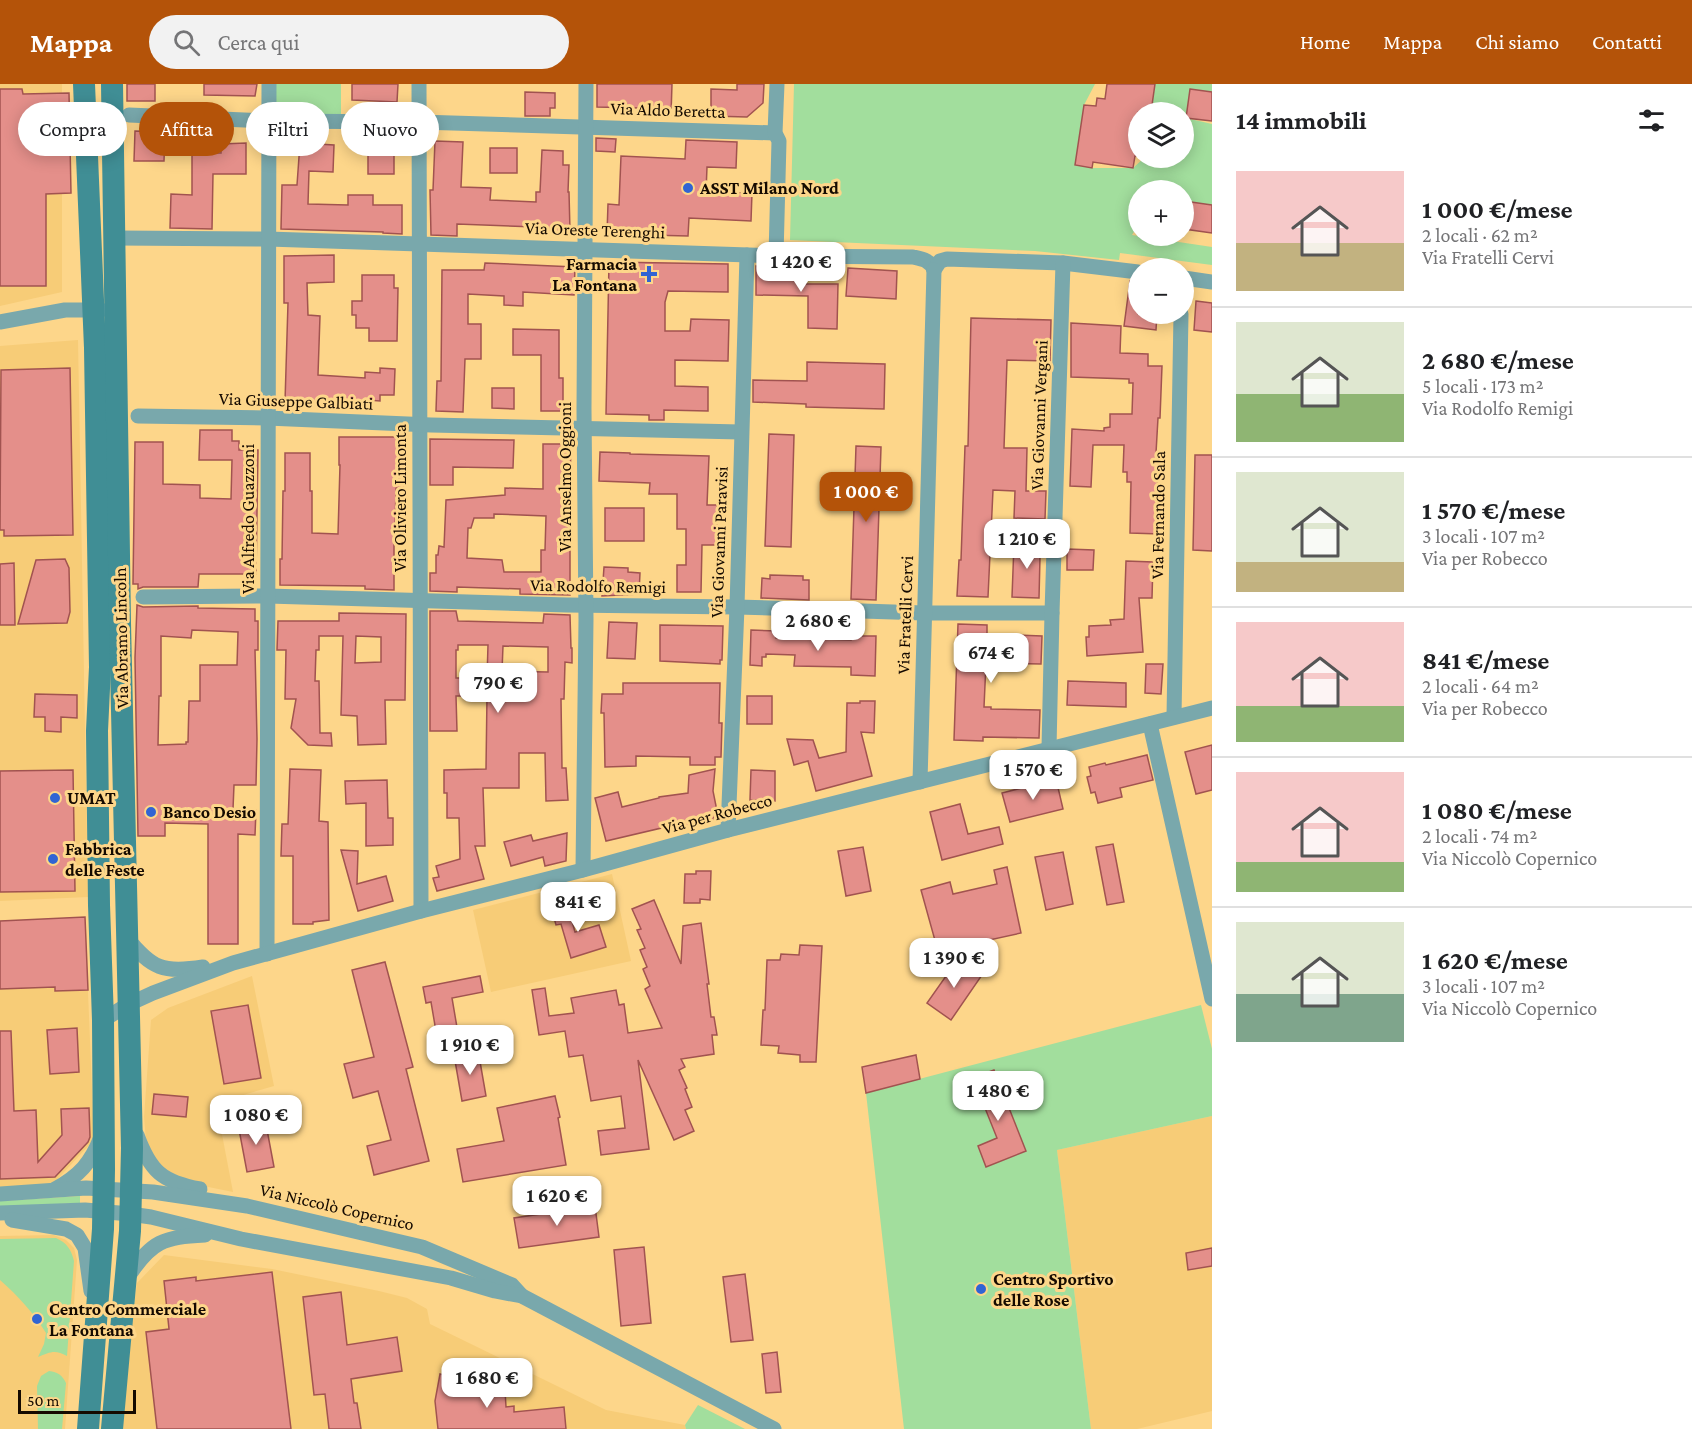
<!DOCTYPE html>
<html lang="it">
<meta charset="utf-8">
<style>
:root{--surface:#fff;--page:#f2f2f2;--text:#202124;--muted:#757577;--line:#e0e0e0;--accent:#b45309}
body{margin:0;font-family:"Crimson Pro",serif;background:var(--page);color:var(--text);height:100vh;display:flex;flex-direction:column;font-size:22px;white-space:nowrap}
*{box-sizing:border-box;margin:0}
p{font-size:20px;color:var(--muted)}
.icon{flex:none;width:33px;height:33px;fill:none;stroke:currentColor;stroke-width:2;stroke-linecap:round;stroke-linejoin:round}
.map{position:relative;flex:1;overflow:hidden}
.sheet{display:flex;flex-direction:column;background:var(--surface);width:480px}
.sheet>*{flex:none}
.banner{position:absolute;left:18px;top:18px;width:570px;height:54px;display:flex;gap:12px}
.buttons{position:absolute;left:1128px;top:18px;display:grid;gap:12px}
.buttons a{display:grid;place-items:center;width:66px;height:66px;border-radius:50%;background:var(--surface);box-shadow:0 3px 15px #0003;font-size:30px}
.scale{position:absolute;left:18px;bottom:15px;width:118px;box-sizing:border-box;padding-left:6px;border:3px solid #150a00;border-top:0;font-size:16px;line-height:21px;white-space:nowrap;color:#150a00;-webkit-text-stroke:4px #fdd68a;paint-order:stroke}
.price{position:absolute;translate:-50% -51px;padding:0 14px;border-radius:12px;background:#fff;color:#222;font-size:20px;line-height:39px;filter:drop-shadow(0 2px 3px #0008)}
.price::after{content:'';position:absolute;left:50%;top:36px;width:18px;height:14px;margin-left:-9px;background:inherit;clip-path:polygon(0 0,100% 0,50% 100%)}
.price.active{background:var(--accent);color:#fff}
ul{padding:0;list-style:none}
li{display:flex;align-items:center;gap:18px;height:150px;padding:0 24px}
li+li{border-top:2px solid var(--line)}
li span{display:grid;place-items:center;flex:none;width:168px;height:120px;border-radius:0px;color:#555}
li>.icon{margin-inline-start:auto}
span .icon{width:72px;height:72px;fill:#fffc;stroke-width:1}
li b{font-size:26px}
h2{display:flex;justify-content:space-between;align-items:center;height:72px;padding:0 24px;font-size:26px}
.chip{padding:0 21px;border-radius:27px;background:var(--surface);box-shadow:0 3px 15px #0003;font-size:21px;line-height:54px}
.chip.active{background:var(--accent);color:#fff}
header{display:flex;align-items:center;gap:36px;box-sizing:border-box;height:84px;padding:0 30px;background:var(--accent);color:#fff}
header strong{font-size:28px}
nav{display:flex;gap:33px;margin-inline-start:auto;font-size:21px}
.search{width:420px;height:54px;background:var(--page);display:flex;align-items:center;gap:15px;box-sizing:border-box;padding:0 21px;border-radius:33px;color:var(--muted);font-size:22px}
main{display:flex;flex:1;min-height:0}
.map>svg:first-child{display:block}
</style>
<header>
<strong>Mappa</strong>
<div class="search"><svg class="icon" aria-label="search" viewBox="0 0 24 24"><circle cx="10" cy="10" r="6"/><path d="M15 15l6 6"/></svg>Cerca qui</div>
<nav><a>Home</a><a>Mappa</a><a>Chi siamo</a><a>Contatti</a></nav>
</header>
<main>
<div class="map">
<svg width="1212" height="1345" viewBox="0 0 1212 1345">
<rect width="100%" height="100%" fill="#fdd68a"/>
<!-- built -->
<g fill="#f7cc77">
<path d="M0 0H62V208L0 222Z"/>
<path d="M78 256 88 813 0 817V262Z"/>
<path d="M612 790 631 877 491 908 473 826Z"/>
<path d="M85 833 94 1056 50 1103 0 1105V837Z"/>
<path d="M252 892 274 1002 216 1019 233 1108 184 1098 165 1088 147 1068 144 1033 151 936 168 924Z"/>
<path d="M1212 1032V1327L1137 1345H1091L1057 1066Z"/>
<path d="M54 1151 66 1156 74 1164 77 1176 65 1345H0V1152Z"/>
<path d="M164 1171 272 1185 379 1207 407 1214 427 1225 430 1240 606 1326 685 1341 686 1345H122L125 1293 137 1199Z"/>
</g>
<!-- green -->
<g fill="#a2de9d">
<rect x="276" y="0" width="65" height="33"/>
<path d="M794 0H1095L1084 21 1075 81 1092 84H1133L1144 74H1184V28H1151L1155 0H1212V8L1190 5 1186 34 1212 40V121L1184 117V106H1138V141L1132 151 1212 163V181L1120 169 1119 176 1035 167 790 156Z"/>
<path d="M1201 921 1212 965V1032L1057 1066 1091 1345H904L866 1009Z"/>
<path d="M80 1112V1119L0 1123V1117Z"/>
<path d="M56 1154C67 1159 71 1165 74 1177L67 1272C55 1265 50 1268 38 1273L44 1260 46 1249C32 1227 19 1213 0 1196V1155Z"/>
<path d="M49 1287C58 1288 62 1291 66 1299L62 1345H38L37 1302 41 1292Z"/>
<path d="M698 1321 745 1345H686L685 1341Z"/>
</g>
<!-- building -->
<g fill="#e48f8a" stroke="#a15350" stroke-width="1.5" fill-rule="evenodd">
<rect x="127" y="0" width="28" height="17"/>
<path d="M204 0H257L255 12 204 11Z"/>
<path d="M352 0H398L397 18 352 16Z"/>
<path d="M597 0H672L671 31 640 30V24L597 23Z"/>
<path d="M737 0H764L763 19 747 33 711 32V5L737 6Z"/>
<path d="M1107 0H1155L1151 28H1138V72H1135L1133 84 1093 78 1092 84 1075 81 1084 21 1096 22 1097 14 1105 15Z"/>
<path d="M0 5H22L23 10 69 9 71 109 46 110V202H0Z"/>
<path d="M1190 5 1212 8V37L1186 34Z"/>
<path d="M525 8 555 9V24H550V32H525Z"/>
<path d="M135 47 165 48 164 77H134Z"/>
<path d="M596 54 616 55 615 68 596 67Z"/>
<path d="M686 56 737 58 736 84 707 83 706 108 752 109 751 137 689 134 688 152 607 150 608 120 619 121 621 72 685 75Z"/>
<path d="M435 57 463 58 461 103 491 104 490 116 536 118V108H540L542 66 563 67V81H569L568 108H569L570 148 536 149V143L457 140V152L431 151 430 106H433Z"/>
<path d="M246 59V90H213L212 145 170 144 171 110 192 111V69H221V60Z"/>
<path d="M300 59 334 61 333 88 309 87 308 120 348 121V111H373V121H402V150L383 149V148L281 145 282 101H297Z"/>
<rect x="368" y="63" width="26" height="27"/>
<rect x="490" y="64" width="27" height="25"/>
<path d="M1184 117 1212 121V149L1184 145Z"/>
<path d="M334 171V198L307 199 308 231 320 232 318 291 365 294V288L380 289V284L395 285 394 311H380V317L367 316 366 323 285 318 288 219H284V172Z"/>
<path d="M609 178 728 180V208L668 207 665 218V247H690L691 235 729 236 728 277 675 276V302L708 303V327L664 326V336H649V331L606 330Z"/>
<path d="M485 179 575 183 574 211 523 208V222L504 221V212L468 210V240H481V275H465L463 328 436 327 437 297H441L442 186H484Z"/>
<path d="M756 182 806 185 805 200H838L837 245 808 244V212L756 211Z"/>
<path d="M848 184 897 187 896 215 846 212Z"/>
<path d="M362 191H394V204H398L397 257H369V244H356V231H352V217H362Z"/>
<path d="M1130 197 1138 198V230H1157L1156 246 1124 242Z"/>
<path d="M1196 217 1212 219V248L1194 246Z"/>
<path d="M971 234 1051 236 1050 277 1007 276 1004 364H1027L1026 407H1046L1045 435 1014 434 1015 407 993 406 988 513 957 512 959 476H961L965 362H968Z"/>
<path d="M1071 239 1121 242 1120 269 1148 270V282H1162L1160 334H1158L1156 369H1158L1157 416H1160V450L1130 449 1131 398H1127V388H1123L1124 361H1093L1091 403 1070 402 1072 345 1104 347V344L1110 343V330H1132L1133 299H1129V295L1071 293Z"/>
<path d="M513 245 559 246V294H563V327H541V271H513Z"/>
<path d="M807 278 885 280 884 325 806 323V320L753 318V296L807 297Z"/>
<path d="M70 284 73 451 4 452V446H0L1 286Z"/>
<path d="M492 304H514V325L492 324Z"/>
<path d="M200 346H232V357H239V366H258L256 490H199L198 503H143L138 505V500H133L135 358H163V400L200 401V414L231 415 232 376H199Z"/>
<path d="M769 350 794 351 791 463 765 462Z"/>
<path d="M339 353H404V404H396L395 449H394V506L365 505V502L280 501V475H282L283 407H285V369H310V407H312V449L338 450 340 381H339Z"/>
<path d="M430 355 514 356 513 384 453 383V401H430Z"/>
<path d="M543 360H571L568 466H570V511L520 510V505L457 503V508L430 507V489H436V471H438L439 462 444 463 446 416 505 411V404L543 405ZM494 430 546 432 545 466H541V488H504L502 476 467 474 468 444H471L474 434H494Z"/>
<path d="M856 362 881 363 876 516 851 515Z"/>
<path d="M600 368 630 369V370L709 372 707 421H717V461H702L701 508H677V481H686V445H677V410H649L650 399 599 397Z"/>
<path d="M1195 371H1212V467L1193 466Z"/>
<rect x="605" y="424" width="39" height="33"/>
<path d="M1014 460 1044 461V473H1040L1039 514 1012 513Z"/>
<path d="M1067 465 1094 466 1093 486H1067Z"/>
<path d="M65 475 69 484 70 528 67 539 18 540 36 476Z"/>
<path d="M1126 477 1153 478 1152 514H1139L1143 568 1087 572 1086 553H1089V542L1111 541 1110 536 1124 535Z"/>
<path d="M14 479 15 541H0V480Z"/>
<path d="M604 483 628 484V488L640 489 639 510 602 512Z"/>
<path d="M770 491 803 492V496H809V516L761 514 762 494 770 495Z"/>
<path d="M137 521 143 523 198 522V524L255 525V537H258V566H255L257 655 256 701H234L233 725 256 726 255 751 238 750V860H208V740L165 739V752H138L135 574ZM192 546 238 548 237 581H200V617H189L188 658H186V660L158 661 159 612H161V552L191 554Z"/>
<path d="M430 527H456L458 537 543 539 544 530 570 531 571 564H572V579L565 578 564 615H561L562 684H566L568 716 546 717 545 669H519V704H483L485 762H475L484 795 437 807 433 794 439 793 436 782 460 775 459 734H447V709H444V686L486 685 487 612H456L457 647H430ZM458 561H488L487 594H456V566H458ZM503 562 548 563V588L502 587Z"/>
<path d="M339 529 406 530 405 616H385L386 660 358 661 357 632 341 631 343 552H319V566H316L315 597H319L320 649H331L332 662 308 661 291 644 296 615H285L286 566H277L278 537H339ZM356 552 381 553V578L355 579Z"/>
<path d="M609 538 637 539 635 575 607 574Z"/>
<path d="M958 540 987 541V550L1042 552 1041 580 986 579 984 623H991V625L1040 626 1039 654 983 653V657L954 656Z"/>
<path d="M660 541 723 542 722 576H720V580L660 577Z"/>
<path d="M751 546 777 547 776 554 851 556V552H876L875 592 851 591V583L794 582 795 571 766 570V573H762V582L750 581Z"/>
<path d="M1146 580H1163L1161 610 1145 609Z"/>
<path d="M1068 597 1126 599V623L1067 621Z"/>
<path d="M623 599H720L719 639H722L721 673H715V681H690V673L636 672V682L605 683 604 629H601L602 610H623Z"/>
<path d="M35 610 77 611V634L61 633V648L45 647V633H34Z"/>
<rect x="747" y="612" width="25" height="28"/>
<path d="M860 617H875L874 649 861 648 872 692 816 707 808 677 794 681 787 655 813 656 819 674 846 668 847 619H860Z"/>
<path d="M1212 661V706L1196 710 1185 668Z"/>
<path d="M1147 671 1153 696 1120 704 1122 713 1098 719 1095 708 1091 709 1087 693 1091 692 1089 683 1105 679 1106 681Z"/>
<path d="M290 685 321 686 319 737 328 738 329 836 313 838V840H293V772H281L282 740H288Z"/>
<path d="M715 685 713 707 717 727 712 737 690 740 689 743 686 745 667 746 666 743 606 757 595 714 618 708 622 723 659 714V713L688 709 689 691Z"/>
<path d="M73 686 75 807 0 808V687Z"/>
<path d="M751 686 775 687V717L750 716Z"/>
<path d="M1056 695 1063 725 1010 738 1002 709Z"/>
<path d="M387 696 388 734H393V761L366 762V719L346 720 345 697Z"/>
<path d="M960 720 968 750 999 743 1003 760 942 776 930 728Z"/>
<path d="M567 749 566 777 545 782 543 773 511 782 504 758 531 751 533 757Z"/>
<path d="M1113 760 1124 818 1107 821 1096 763Z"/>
<path d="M863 763 871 807 846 812 838 767Z"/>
<path d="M341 766 358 767 357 800 386 792 393 817 358 827Z"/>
<path d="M1063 768 1073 820 1046 826 1035 773Z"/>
<path d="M1007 783 1021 849 989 856 991 866 914 875 912 863 936 860 921 806 950 798 953 810 997 800 994 786Z"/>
<path d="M696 787H711L710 816 700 815V819H684L685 790H696Z"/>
<path d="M654 816 681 880 683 842 701 839 709 900H707L711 933H714L717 951H712L714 970 681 975 685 983 679 986 687 1004 685 1005 692 1023 685 1026 694 1047 674 1056 638 976 649 1065 601 1071 598 1047 625 1044 621 1012 591 1017 583 971 569 973 565 947 539 951 532 906 545 904 549 932 574 929 571 914 616 906 619 921 624 920 628 949 662 944 645 905 650 902 643 885 647 883 640 866 645 864 637 846 641 845 632 825Z"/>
<path d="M567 819 575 848 599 841 606 863 571 874 561 840 556 841 551 823Z"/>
<path d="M85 833 88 906 55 907V903L0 905V837Z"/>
<path d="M800 861 822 862 816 978H800V971L778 969 779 962 761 961 763 926H765L767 876H780L781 870 799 871Z"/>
<path d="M958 875 982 891 951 936 927 919Z"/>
<path d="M385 878 413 983 406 985 429 1077 374 1091 367 1062 391 1056 378 1007 353 1014 344 980 374 973 352 886Z"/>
<path d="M480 892 483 908 452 914 460 961 439 965 431 918 426 919 423 903Z"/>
<path d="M248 921 261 994 224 1000 211 927Z"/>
<path d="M77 944 79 988 50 990 47 946Z"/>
<path d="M0 947H11L14 1027 36 1026 38 1078 62 1051 61 1025 89 1024 90 1053 88 1058 55 1093 0 1095Z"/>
<path d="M478 966 486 1012 462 1017 454 971Z"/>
<path d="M916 971 920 995 866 1009 862 983Z"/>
<path d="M994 986 1026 1067 986 1083 978 1062 997 1054 973 994Z"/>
<path d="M154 1010 188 1013 186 1033 152 1030Z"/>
<path d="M555 1012 560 1033 558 1034 566 1081 463 1098 457 1065 504 1057 497 1024Z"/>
<path d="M265 1035 274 1083 247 1088 238 1040Z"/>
<path d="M595 1122 599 1153 519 1164 514 1134Z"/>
<path d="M644 1163 651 1239 621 1242 614 1166Z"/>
<path d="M1212 1164V1182L1188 1186 1186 1169Z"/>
<path d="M272 1188 291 1345H157L146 1248 169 1245 164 1197 196 1193V1197Z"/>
<path d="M745 1190 753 1256 731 1258 723 1193Z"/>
<path d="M341 1208 347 1261 397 1253 402 1287 351 1295 354 1319H357L361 1345H329L325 1310 314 1311 303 1213Z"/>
<path d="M777 1268 781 1308 766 1309 762 1270Z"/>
<path d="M440 1290 505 1306 506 1323 514 1322V1328L564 1323 566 1345H438L435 1317Z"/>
</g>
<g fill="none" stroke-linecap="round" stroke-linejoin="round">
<!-- street -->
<g stroke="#79a8ac" stroke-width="15">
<path d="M419 0 421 827"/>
<path d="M129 31 269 37 419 38 775 49"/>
<path d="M116 154 268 155 776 172 913 173C922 175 930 176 934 186"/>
<path d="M776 172 779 57 775 49 777 0"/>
<path d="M934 186 940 177 947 175 1063 179 1138 188"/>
<path d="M1184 194 1212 198"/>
<path d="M0 238 65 226H101"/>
<path d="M138 332 267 334 431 341 741 348"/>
<path d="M143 513 268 512 567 521 737 523 924 529H1052"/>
<path d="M1174 633 1181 230"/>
<path d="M1150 640 1212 915"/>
<path d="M1049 664 1052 529 1063 179"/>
<path d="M920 698 934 186"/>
<path d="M728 746 737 523 747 171"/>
<path d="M583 786 586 535 584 325 586 0"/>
<path d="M127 854C152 885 163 889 203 883"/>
<path d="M267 870 269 0"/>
<path d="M103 936 129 920 153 909 233 879 421 827 583 786 728 746 1212 624"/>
<path d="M137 1051C150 1087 162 1098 200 1105"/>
<path d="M55 1105C79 1092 91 1079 101 1053"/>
<path d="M0 1110 86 1104 153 1108 247 1122 422 1163 512 1201 522 1212"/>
<path d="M0 1129 85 1126 130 1130 151 1133 241 1155 451 1194 495 1207 522 1212 774 1345"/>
<path d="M12 1136 66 1145 77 1151 85 1164 91 1207"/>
<path d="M128 1193C151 1157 164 1153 205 1151"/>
</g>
<!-- secondary -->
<g stroke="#408e95" stroke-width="22">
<path d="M84 0 95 264 100 583 97 647 99 821 103 936 104 1085 103 1145 88 1345"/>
<path d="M112 1345 130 1147 132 1064 120 539 112 0"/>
</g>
</g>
<!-- markers -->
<g fill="#3164d3" stroke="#fdd68a" stroke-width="2">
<circle cx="688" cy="104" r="6"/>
<path d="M646 181h6v6h6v6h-6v6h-6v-6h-6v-6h6z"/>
<circle cx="55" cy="714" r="6"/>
<circle cx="151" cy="728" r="6"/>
<circle cx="53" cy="775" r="6"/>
<circle cx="981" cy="1205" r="6"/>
<circle cx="37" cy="1235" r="6"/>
</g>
<g text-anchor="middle" stroke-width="6" stroke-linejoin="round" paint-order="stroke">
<!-- street labels -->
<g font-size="18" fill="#150a00" stroke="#fdd68a">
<text transform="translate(668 26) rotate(2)" y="6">Via Aldo Beretta</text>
<text transform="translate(595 146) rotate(2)" y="6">Via Oreste Terenghi</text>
<text transform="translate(296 317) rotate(2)" y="6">Via Giuseppe Galbiati</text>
<text transform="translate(1039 331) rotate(-88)" y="6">Via Giovanni Vergani</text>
<text transform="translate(565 393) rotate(-90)" y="6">Via Anselmo Oggioni</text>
<text transform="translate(400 414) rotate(-90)" y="6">Via Oliviero Limonta</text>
<text transform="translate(1158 431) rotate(-89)" y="6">Via Fernando Sala</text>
<text transform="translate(248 435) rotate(-90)" y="6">Via Alfredo Guazzoni</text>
<text transform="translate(719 458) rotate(-88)" y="6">Via Giovanni Paravisi</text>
<text transform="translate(598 502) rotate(1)" y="6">Via Rodolfo Remigi</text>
<text transform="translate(905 531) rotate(-88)" y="6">Via Fratelli Cervi</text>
<text transform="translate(121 554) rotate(-91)" y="6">Via Abramo Lincoln</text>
<text transform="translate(717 730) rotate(-15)" y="6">Via per Robecco</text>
<text transform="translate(337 1123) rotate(13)" y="6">Via Niccolò Copernico</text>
</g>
<!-- poi labels -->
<g font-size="18" font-weight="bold" fill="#150a00" stroke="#fdd68a" text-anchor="start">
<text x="700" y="110">ASST Milano Nord</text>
<text x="637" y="186" text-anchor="end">Farmacia<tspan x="637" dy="21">La Fontana</tspan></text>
<text x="67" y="720">UMAT</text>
<text x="163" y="734">Banco Desio</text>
<text x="65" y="771">Fabbrica<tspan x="65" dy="21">delle Feste</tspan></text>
<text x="993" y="1201">Centro Sportivo<tspan x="993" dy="21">delle Rose</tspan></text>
<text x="49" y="1231">Centro Commerciale<tspan x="49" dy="21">La Fontana</tspan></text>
</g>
</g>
</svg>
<div class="buttons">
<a><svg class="icon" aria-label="layers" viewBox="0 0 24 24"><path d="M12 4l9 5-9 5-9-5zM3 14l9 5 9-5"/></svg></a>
<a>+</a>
<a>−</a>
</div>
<div class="scale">50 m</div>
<b class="price" style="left:801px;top:209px">1 420 €</b>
<b class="price active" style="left:866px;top:439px">1 000 €</b>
<b class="price" style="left:1027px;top:486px">1 210 €</b>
<b class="price" style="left:818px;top:568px">2 680 €</b>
<b class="price" style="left:991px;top:600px">674 €</b>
<b class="price" style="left:498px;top:630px">790 €</b>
<b class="price" style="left:1033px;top:717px">1 570 €</b>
<b class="price" style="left:578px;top:849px">841 €</b>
<b class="price" style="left:954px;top:905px">1 390 €</b>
<b class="price" style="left:470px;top:992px">1 910 €</b>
<b class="price" style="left:998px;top:1038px">1 480 €</b>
<b class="price" style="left:256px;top:1062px">1 080 €</b>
<b class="price" style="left:557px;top:1143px">1 620 €</b>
<b class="price" style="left:487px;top:1325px">1 680 €</b>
<div class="banner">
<a class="chip">Compra</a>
<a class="chip active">Affitta</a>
<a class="chip">Filtri</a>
<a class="chip">Nuovo</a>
</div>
</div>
<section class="sheet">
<h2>14 immobili<svg class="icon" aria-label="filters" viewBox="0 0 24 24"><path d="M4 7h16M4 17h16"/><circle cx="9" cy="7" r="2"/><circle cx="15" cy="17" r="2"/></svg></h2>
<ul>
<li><span style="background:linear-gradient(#f6c9c9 60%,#c2b280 0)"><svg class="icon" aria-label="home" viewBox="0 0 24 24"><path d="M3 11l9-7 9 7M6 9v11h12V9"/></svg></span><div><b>1 000 €/mese</b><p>2 locali · 62 m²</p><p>Via Fratelli Cervi</p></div></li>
<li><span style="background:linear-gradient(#dfe7d0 60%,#8fb573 0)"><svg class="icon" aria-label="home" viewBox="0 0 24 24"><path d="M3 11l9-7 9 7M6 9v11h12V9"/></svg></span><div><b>2 680 €/mese</b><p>5 locali · 173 m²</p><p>Via Rodolfo Remigi</p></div></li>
<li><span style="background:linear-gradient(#dfe7d0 75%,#c2b280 0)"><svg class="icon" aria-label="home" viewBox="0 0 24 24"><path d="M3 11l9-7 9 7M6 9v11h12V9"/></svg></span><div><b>1 570 €/mese</b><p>3 locali · 107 m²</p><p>Via per Robecco</p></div></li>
<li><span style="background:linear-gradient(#f6c9c9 70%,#8fb573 0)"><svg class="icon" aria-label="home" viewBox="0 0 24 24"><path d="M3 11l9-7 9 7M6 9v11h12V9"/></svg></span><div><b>841 €/mese</b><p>2 locali · 64 m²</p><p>Via per Robecco</p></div></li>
<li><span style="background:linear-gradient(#f6c9c9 75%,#8fb573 0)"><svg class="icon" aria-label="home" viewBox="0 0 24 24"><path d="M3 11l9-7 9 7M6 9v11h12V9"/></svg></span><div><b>1 080 €/mese</b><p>2 locali · 74 m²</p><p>Via Niccolò Copernico</p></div></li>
<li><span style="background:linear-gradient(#dfe7d0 60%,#7fa58c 0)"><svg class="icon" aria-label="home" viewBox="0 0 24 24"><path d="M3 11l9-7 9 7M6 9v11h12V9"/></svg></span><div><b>1 620 €/mese</b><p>3 locali · 107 m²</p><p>Via Niccolò Copernico</p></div></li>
</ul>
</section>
</main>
